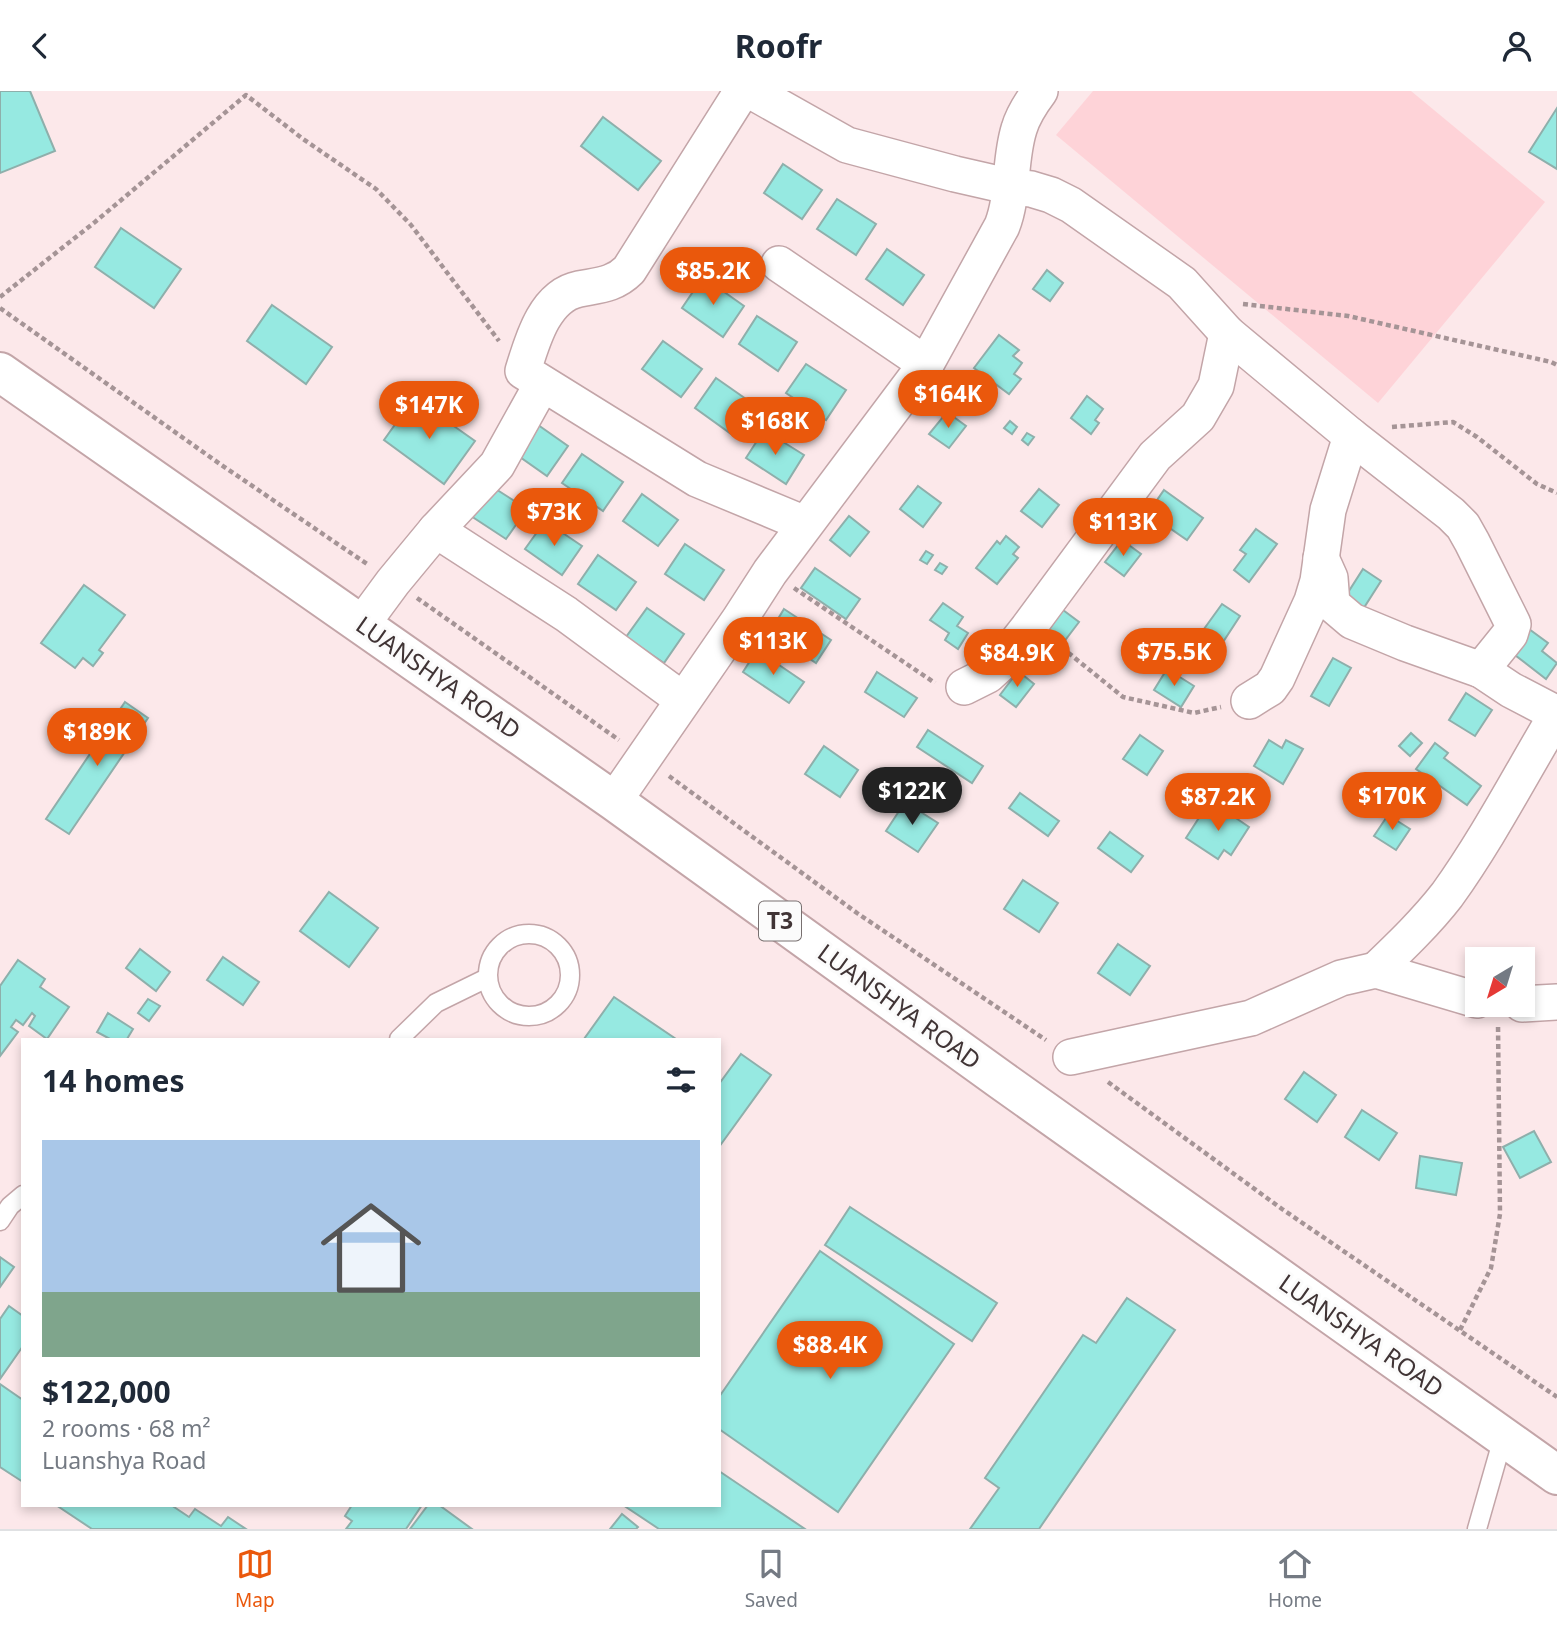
<!DOCTYPE html>
<meta charset="utf-8">
<style>
:root{--surface:#fff;--page:#f6f6f7;--text:#1f2937;--muted:#747a83;--line:#e0e1e3;--accent:#ea580c}
body{margin:0;font-family:"Noto Sans",sans-serif;background:var(--page);color:var(--text);height:100vh;display:flex;flex-direction:column;font-size:26px;white-space:nowrap}
*{box-sizing:border-box;margin:0}
p{font-size:23px;color:var(--muted)}
.icon{flex:none;width:38px;height:38px;fill:none;stroke:currentColor;stroke-width:2;stroke-linecap:round;stroke-linejoin:round}
.map{position:relative;flex:1;overflow:hidden}
.sheet{position:absolute;left:21px;top:947px;width:700px;height:469px;display:flex;flex-direction:column;background:var(--surface);border-radius:0px;box-shadow:0 4px 10px #0003}
.sheet>*{flex:none}
.needle{width:46px;rotate:218deg}
.buttons{position:absolute;left:1465px;top:856px;display:grid;gap:14px}
.buttons a{display:grid;place-items:center;width:70px;height:70px;border-radius:0px;background:var(--surface);box-shadow:0 4px 10px #0003;font-size:35px}
.price{position:absolute;translate:-50% -60px;padding:0 16px;border-radius:24px;background:var(--accent);color:#fff;font-size:23px;line-height:46px;filter:drop-shadow(0 2px 4px #0008)}
.price::after{content:'';position:absolute;left:50%;top:42px;width:21px;height:16px;margin-left:-10px;background:inherit;clip-path:polygon(0 0,100% 0,50% 100%)}
.price.active{background:#222;color:#fff}
ul{padding:0;list-style:none}
li{display:grid;align-content:center;gap:14px;height:371px;padding:0 21px}
li span{display:grid;place-items:center;height:217px;border-radius:0px;color:#555}
li>.icon{margin-inline-start:auto}
span .icon{width:126px;height:126px;fill:#fffc;stroke-width:1}
li b{font-size:30px}
h2{display:flex;justify-content:space-between;align-items:center;height:84px;padding:0 21px;font-size:30px}
header{display:flex;justify-content:space-between;align-items:center;height:91px;padding:0 21px;background:var(--surface);font-size:32px;font-weight:700}
.tabs{display:flex;justify-content:space-around;align-items:center;height:98px;border-top:2px solid var(--line);background:var(--surface);font-size:19px;color:var(--muted)}
.tabs a{display:grid;justify-items:center;gap:4px}
.tabs .active{color:var(--accent)}
.map>svg:first-child{display:block}
</style>
<header><svg class="icon" aria-label="back" viewBox="0 0 24 24"><path d="M15 5l-7 7 7 7"/></svg>Roofr<svg class="icon" aria-label="person" viewBox="0 0 24 24"><circle cx="12" cy="8" r="4"/><path d="M4 21q1-7 8-7t8 7"/></svg></header>
<div class="map">
<svg width="1557" height="1438" viewBox="0 0 1557 1438">
<rect width="100%" height="100%" fill="#fce8ea"/>
<!-- green -->
<path fill="#fed3d8" d="M1093 0H1411L1545 111 1378 312 1056 44Z"/>
<!-- building -->
<g fill="#96e9e1" stroke="#8eafab" stroke-width="2">
<path d="M0 0H30L55 60 0 82Z"/>
<path d="M1557 17V78L1529 61Z"/>
<path d="M603 26 661 70 638 99 581 55Z"/>
<path d="M783 73 822 99 802 128 764 102Z"/>
<path d="M837 108 876 133 856 164 817 138Z"/>
<path d="M121 137 181 178 154 217 95 176Z"/>
<path d="M887 158 924 184 903 214 866 188Z"/>
<path d="M1047 179 1063 192 1050 210 1033 198Z"/>
<path d="M703 186 744 215 723 246 682 217Z"/>
<path d="M272 214 332 256 306 293 247 250Z"/>
<path d="M757 225 797 251 778 280 739 253Z"/>
<path d="M999 244 1019 259 1013 265 1022 272 1014 283 1021 288 1009 303 974 277Z"/>
<path d="M663 250 702 278 681 306 642 278Z"/>
<path d="M806 273 846 299 826 329 786 302Z"/>
<path d="M716 287 756 315 734 345 695 317Z"/>
<path d="M1087 305 1103 318 1095 329 1099 332 1091 343 1071 327Z"/>
<path d="M414 307 475 350 444 393 384 349Z"/>
<path d="M947 321 966 335 949 357 929 343Z"/>
<path d="M531 329 568 355 547 385 510 359Z"/>
<path d="M1010 330 1017 336 1012 343 1004 337Z"/>
<path d="M764 339 804 364 786 393 746 367Z"/>
<path d="M1027 342 1034 346 1028 354 1022 349Z"/>
<path d="M582 363 623 391 603 420 562 392Z"/>
<path d="M491 395 527 418 506 448 471 425Z"/>
<path d="M918 395 941 412 923 436 900 418Z"/>
<path d="M1039 398 1059 414 1042 436 1021 420Z"/>
<path d="M1164 399 1203 427 1187 449 1148 422Z"/>
<path d="M642 403 678 429 658 455 623 430Z"/>
<path d="M849 425 869 441 850 465 830 449Z"/>
<path d="M545 430 582 455 562 484 525 458Z"/>
<path d="M1256 438 1277 453 1249 491 1234 479 1246 463 1240 459Z"/>
<path d="M1006 445 1019 456 1013 463 1018 467 997 493 976 477 997 450 1000 453Z"/>
<path d="M1122 449 1141 463 1124 485 1105 471Z"/>
<path d="M685 453 724 479 704 509 665 483Z"/>
<path d="M926 460 933 464 927 473 920 469Z"/>
<path d="M598 464 636 491 616 519 578 493Z"/>
<path d="M940 472 947 476 942 483 935 479Z"/>
<path d="M815 477 860 508 846 528 801 497Z"/>
<path d="M1363 478 1381 490 1358 526 1340 514Z"/>
<path d="M84 494 125 524 99 559 103 562 93 575 83 567 75 577 41 552Z"/>
<path d="M943 512 963 526 957 535 968 542 958 558 945 549 949 542 930 529Z"/>
<path d="M1222 513 1240 525 1223 551 1204 538Z"/>
<path d="M1059 516 1079 531 1063 552 1043 536Z"/>
<path d="M647 517 684 543 664 572 626 546Z"/>
<path d="M784 518 831 549 816 572 770 541Z"/>
<path d="M1529 538 1548 552 1542 560 1557 572 1546 588 1511 561Z"/>
<path d="M757 559 804 591 789 612 743 581Z"/>
<path d="M1333 567 1351 577 1329 615 1311 605Z"/>
<path d="M1167 578 1194 595 1181 616 1154 599Z"/>
<path d="M1018 580 1034 593 1016 616 1000 604Z"/>
<path d="M877 581 917 607 904 626 865 601Z"/>
<path d="M1466 602 1492 619 1475 645 1449 629Z"/>
<path d="M125 611 148 627 69 743 46 728Z"/>
<path d="M928 639 983 675 972 692 917 656Z"/>
<path d="M1411 642 1422 652 1410 665 1399 655Z"/>
<path d="M1140 644 1163 660 1147 684 1123 668Z"/>
<path d="M1269 649 1282 657 1286 649 1303 658 1283 693 1254 675Z"/>
<path d="M1435 652 1448 662 1444 667 1481 695 1467 714 1416 678Z"/>
<path d="M824 655 858 679 840 706 805 683Z"/>
<path d="M1020 702 1059 730 1048 745 1009 717Z"/>
<path d="M905 711 938 732 918 761 886 740Z"/>
<path d="M1204 719 1218 729 1224 719 1249 736 1231 764 1224 759 1218 768 1186 747Z"/>
<path d="M1388 724 1410 738 1396 759 1374 745Z"/>
<path d="M1110 741 1143 765 1131 781 1098 757Z"/>
<path d="M1023 789 1058 812 1039 841 1004 818Z"/>
<path d="M329 801 378 837 349 876 300 840Z"/>
<path d="M1118 853 1150 875 1130 904 1098 882Z"/>
<path d="M140 858 170 881 156 900 126 877Z"/>
<path d="M223 866 259 891 243 914 207 889Z"/>
<path d="M18 869 45 888 40 896 69 916 47 948 29 935 35 925 32 922 23 934 16 929 11 936 18 941 0 965V895Z"/>
<path d="M614 906 676 948H584Z"/>
<path d="M148 908 160 915 149 930 138 922Z"/>
<path d="M108 922 133 938 127 948H110L97 941Z"/>
<path d="M741 963 771 984 719 1056V993Z"/>
<path d="M1304 981 1336 1004 1317 1031 1285 1008Z"/>
<path d="M1362 1019 1397 1042 1379 1069 1345 1046Z"/>
<path d="M1534 1040 1551 1071 1520 1087 1503 1056Z"/>
<path d="M1420 1065 1462 1072 1456 1104 1416 1097Z"/>
<path d="M850 1116 997 1212 972 1250 825 1154Z"/>
<path d="M820 1160 954 1253 838 1421 719 1338V1306Z"/>
<path d="M0 1166 14 1176 0 1196Z"/>
<path d="M1127 1207 1175 1239 1039 1438H970L999 1397 985 1387 1083 1244 1096 1252Z"/>
<path d="M9 1215 23 1225V1255L0 1288V1228Z"/>
<path d="M0 1293 23 1309V1391L0 1376Z"/>
<path d="M719 1380 805 1438H659L623 1414H719Z"/>
<path d="M56 1414H171L189 1426 195 1418 221 1435 228 1426 246 1438H92Z"/>
<path d="M352 1414H422L406 1438H346L352 1430 345 1425Z"/>
<path d="M428 1414H439L472 1438H410Z"/>
<path d="M622 1423 638 1436 636 1438H610Z"/>
</g>
<g fill="none" stroke-linecap="round" stroke-linejoin="round">
<!-- service casing -->
<g stroke="#c3a5a8" stroke-width="21">
<g id="service">
<circle cx="529" cy="884" r="41"/>
<path d="M399 948 436 912 487 887"/>
<path d="M0 1130 10 1115 23 1104"/>
<path d="M1477 1438 1503 1347"/>
</g>
</g>
<!-- minor casing -->
<g stroke="#c3a5a8" stroke-width="38">
<g id="minor">
<path d="M742 0 629 179C614 194 599 194 579 198 544 205 532 251 523 280L697 388 805 433"/>
<path d="M751 0 847 54 955 83 1012 96 1031 98 1051 104 1071 114 1182 192 1227 242 1351 345 1451 423 1463 435 1472 451 1513 533 1510 543 1481 579"/>
<path d="M779 173 926 273"/>
<path d="M436 439 497 374 542 293"/>
<path d="M1321 467 1330 487 1332 513 1352 530 1405 552 1481 579 1511 599 1557 623"/>
<path d="M362 533 393 491 436 439 566 523 683 609"/>
<path d="M964 596 988 584 999 574 1028 537 1155 365 1198 326 1216 295 1227 242"/>
<path d="M1249 610 1270 597 1277 587 1312 510 1318 490 1328 419 1351 345"/>
<path d="M614 710 739 529 770 481 926 273 1002 135C1014 104 1009 70 1019 38 1023 24 1031 12 1040 0"/>
<path d="M1376 879C1401 855 1426 831 1447 804 1488 747 1521 683 1557 623"/>
<path d="M1522 913 1557 911"/>
<path d="M1071 966 1251 927 1341 887 1376 879 1477 909"/>
</g>
</g>
<!-- trunk casing -->
<g stroke="#c3a5a8" stroke-width="42">
<path id="trunk" d="M0 281 614 710 1001 989 1557 1384"/>
</g>
<!-- path -->
<g stroke="#a59496" stroke-width="4.5" stroke-dasharray="5 3.5" stroke-linecap="butt">
<path d="M0 206 95 131 246 4 303 48 376 98 411 134 499 250"/>
<path d="M1243 213 1348 225 1551 271 1557 274"/>
<path d="M0 217 220 373 367 473"/>
<path d="M1392 336 1453 331 1477 346 1537 393 1557 402"/>
<path d="M794 497 935 592"/>
<path d="M417 507 619 649"/>
<path d="M1055 551 1123 606 1194 622 1221 616"/>
<path d="M669 685 857 822 1046 949"/>
<path d="M1108 991 1282 1118 1557 1306"/>
<path d="M1460 1239 1491 1177 1500 1123 1498 933"/>
</g>
<!-- service -->
<use href="#service" stroke="#fff" stroke-width="18"/>
<!-- minor -->
<use href="#minor" stroke="#fff" stroke-width="35"/>
<!-- trunk -->
<use href="#trunk" stroke="#fff" stroke-width="38"/>
</g>
<g text-anchor="middle" stroke-width="6" stroke-linejoin="round" paint-order="stroke">
<!-- shield labels -->
<rect fill="#fbfbfb" stroke="#787070" stroke-width="2" x="759" y="810.5" width="42" height="39" rx="5"/>
<g font-size="23" font-weight="bold" fill="#403435">
<text x="780" y="838">T3</text>
</g>
<!-- street labels -->
<g font-size="24" fill="#403435" stroke="#fbfbfb">
<text transform="translate(438 587) rotate(35)" y="8">LUANSHYA ROAD</text>
<text transform="translate(899 916) rotate(36)" y="8">LUANSHYA ROAD</text>
<text transform="translate(1361 1245) rotate(35)" y="8">LUANSHYA ROAD</text>
</g>
</g>
</svg>
<div class="buttons">
<a><svg class="needle" viewBox="-14 -14 28 28"><path d="M0-13l5 13h-10z" fill="#e53935"/><path d="M0 13l5-13h-10z" fill="#747a83"/></svg></a>
</div>
<b class="price" style="left:713px;top:216px">$85.2K</b>
<b class="price" style="left:948px;top:339px">$164K</b>
<b class="price" style="left:429px;top:350px">$147K</b>
<b class="price" style="left:775px;top:366px">$168K</b>
<b class="price" style="left:554px;top:457px">$73K</b>
<b class="price" style="left:1123px;top:467px">$113K</b>
<b class="price" style="left:773px;top:586px">$113K</b>
<b class="price" style="left:1174px;top:597px">$75.5K</b>
<b class="price" style="left:1017px;top:598px">$84.9K</b>
<b class="price" style="left:97px;top:677px">$189K</b>
<b class="price active" style="left:912px;top:736px">$122K</b>
<b class="price" style="left:1392px;top:741px">$170K</b>
<b class="price" style="left:1218px;top:742px">$87.2K</b>
<b class="price" style="left:830px;top:1290px">$88.4K</b>
<section class="sheet">
<h2>14 homes<svg class="icon" aria-label="filters" viewBox="0 0 24 24"><path d="M4 7h16M4 17h16"/><circle cx="9" cy="7" r="2"/><circle cx="15" cy="17" r="2"/></svg></h2>
<ul>
<li><span style="background:linear-gradient(#a9c7e8 70%,#7fa58c 0)"><svg class="icon" aria-label="home" viewBox="0 0 24 24"><path d="M3 11l9-7 9 7M6 9v11h12V9"/></svg></span><div><b>$122,000</b><p>2 rooms · 68 m²</p><p>Luanshya Road</p></div></li>
</ul>
</section>
</div>
<nav class="tabs">
<a class="active"><svg class="icon" aria-label="map" viewBox="0 0 24 24"><path d="M3 6l6-2 6 2 6-2v14l-6 2-6-2-6 2zM9 4v14M15 6v14"/></svg>Map</a>
<a><svg class="icon" aria-label="saved" viewBox="0 0 24 24"><path d="M7 4h10v16l-5-4-5 4z"/></svg>Saved</a>
<a><svg class="icon" aria-label="home" viewBox="0 0 24 24"><path d="M3 11l9-7 9 7M6 9v11h12V9"/></svg>Home</a>
</nav>
